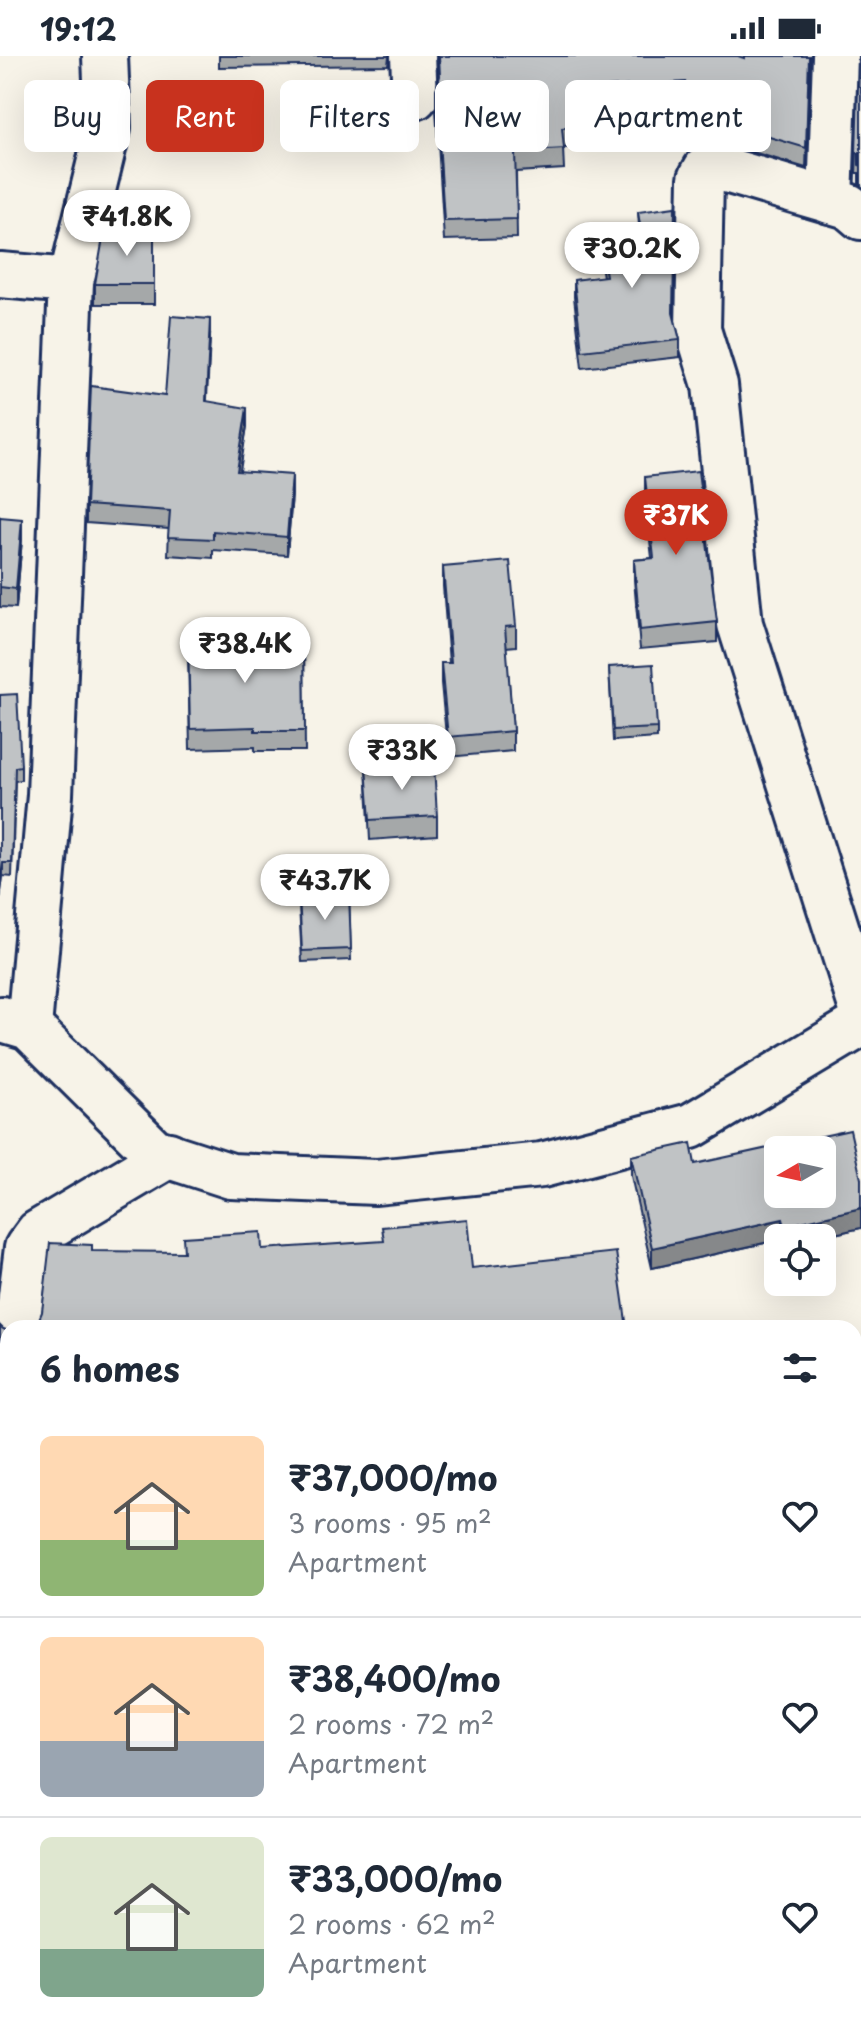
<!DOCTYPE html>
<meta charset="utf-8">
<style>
:root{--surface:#fff;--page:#f6f6f7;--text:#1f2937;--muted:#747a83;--line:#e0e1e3;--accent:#c8321e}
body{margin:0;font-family:"Playpen Sans",sans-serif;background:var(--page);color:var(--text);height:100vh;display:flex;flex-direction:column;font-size:30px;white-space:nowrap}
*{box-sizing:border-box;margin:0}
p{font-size:26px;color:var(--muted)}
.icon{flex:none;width:44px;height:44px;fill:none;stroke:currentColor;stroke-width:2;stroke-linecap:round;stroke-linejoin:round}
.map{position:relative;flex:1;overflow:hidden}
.sheet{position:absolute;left:0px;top:1264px;width:862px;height:712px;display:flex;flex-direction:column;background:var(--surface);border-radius:24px 24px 0 0;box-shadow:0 8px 32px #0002}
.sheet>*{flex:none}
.banner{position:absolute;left:24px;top:24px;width:814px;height:72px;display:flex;gap:16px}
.needle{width:52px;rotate:261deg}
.buttons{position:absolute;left:764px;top:1080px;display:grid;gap:16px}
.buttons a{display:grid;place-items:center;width:72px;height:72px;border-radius:12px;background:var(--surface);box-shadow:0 8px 32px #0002;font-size:40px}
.price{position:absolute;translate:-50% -68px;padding:0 18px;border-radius:28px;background:#fff;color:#222;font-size:26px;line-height:52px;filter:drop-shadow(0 2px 4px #0008)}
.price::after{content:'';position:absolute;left:50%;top:48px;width:24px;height:18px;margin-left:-12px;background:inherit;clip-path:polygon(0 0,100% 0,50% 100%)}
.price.on{background:var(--accent);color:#fff}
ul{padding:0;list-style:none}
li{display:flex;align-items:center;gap:24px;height:200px;padding:0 40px}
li+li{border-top:2px solid var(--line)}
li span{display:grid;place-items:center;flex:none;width:224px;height:160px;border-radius:12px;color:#555}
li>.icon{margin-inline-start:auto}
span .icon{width:96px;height:96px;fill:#fffc;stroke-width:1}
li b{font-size:34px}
h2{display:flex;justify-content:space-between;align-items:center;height:96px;padding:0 40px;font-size:34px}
.chip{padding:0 28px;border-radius:12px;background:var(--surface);box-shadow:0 8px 32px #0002;font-size:28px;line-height:72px}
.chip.on{background:var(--accent);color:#fff}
.status{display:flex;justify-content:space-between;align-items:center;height:56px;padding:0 40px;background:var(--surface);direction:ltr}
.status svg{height:22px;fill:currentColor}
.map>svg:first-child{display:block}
</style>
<div class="status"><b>19:12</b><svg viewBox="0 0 49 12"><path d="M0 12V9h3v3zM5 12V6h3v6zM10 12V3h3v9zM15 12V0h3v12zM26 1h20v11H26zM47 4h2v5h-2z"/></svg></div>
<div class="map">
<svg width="861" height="1976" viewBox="0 0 861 1976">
<defs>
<pattern id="water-rules" width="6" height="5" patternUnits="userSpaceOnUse" patternTransform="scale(2)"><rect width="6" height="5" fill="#acb0b9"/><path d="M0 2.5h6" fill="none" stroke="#8b909a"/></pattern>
</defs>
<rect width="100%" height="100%" fill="#f7f3e8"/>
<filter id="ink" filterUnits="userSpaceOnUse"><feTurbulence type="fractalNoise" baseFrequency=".0125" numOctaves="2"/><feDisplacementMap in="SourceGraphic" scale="16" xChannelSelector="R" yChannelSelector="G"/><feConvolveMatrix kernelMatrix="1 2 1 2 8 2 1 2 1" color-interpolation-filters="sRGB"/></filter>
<g filter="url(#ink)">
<!-- water -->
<path fill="url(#water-rules)" stroke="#727c95" stroke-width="2" d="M0 1756 8 1757V1869L0 1866Z"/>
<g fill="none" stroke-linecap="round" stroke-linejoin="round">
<!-- street casing -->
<g stroke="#1b2f5e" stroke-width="50">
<g id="street">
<path d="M413 0 415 41"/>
<path d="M830 145 835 0"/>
<path d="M861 161 848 150 719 112 706 113 701 122 698 274 715 329 740 568 861 950"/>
<path d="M0 219 71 225"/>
<path d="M2 963 29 971 154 1095 231 1120 376 1126 542 1109 691 1070 861 968"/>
<path d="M29 971 50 739 71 225 108 72 105 0"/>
<path d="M17 1272 27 1192 38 1177 169 1099"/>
<path d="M0 1517 8 1400"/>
<path d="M854 1710 861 1712"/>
<path d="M854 1949 861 1931"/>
</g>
</g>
<!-- street -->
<use href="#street" stroke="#f7f3e8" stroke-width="44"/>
</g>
<!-- wall -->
<g fill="#a5a8a9" stroke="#1b2f5e" stroke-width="2">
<path d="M219 0H389L388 9 219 11Z"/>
<path d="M438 0H738L744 2 810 0 806 112 726 88H704L690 94 674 91V71L680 46 577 53 579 91 563 92 564 113 516 116 517 182 444 184 436 54V34L439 23Z"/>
<path d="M861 0V130L859 128V117H856Z"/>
<path d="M638 156 673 258 680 284V301L582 312 574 241V224L603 221 601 208V191L640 184Z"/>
<path d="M154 175V248H95V228Z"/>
<path d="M210 281 206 345 247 370 239 416 292 438 287 499 213 494V502L168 499 169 473 86 467V449Z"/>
<path d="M645 421 717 566V586L640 593 634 524V504L652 502 645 441Z"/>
<path d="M0 461 22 483 16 552 0 551Z"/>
<path d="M443 511 516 570V590L506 591 513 675V695L448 701 441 627V607H449L443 530Z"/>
<path d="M243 592H304L305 695H255V691L190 693 188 597Z"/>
<path d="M609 611 657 672V682L613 685Z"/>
<path d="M0 639 21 710V724L15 725 12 821 3 820 0 843Z"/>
<path d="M366 711 437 760V779L370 784Z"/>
<path d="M349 837 351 904 302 906 299 849Z"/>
<path d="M631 1100 695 1108 861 1123V1172L817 1182H778V1184L652 1212 631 1120Z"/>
<path d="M0 1270 3 1273 8 1275V1311H0Z"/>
<path d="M8 1521V1595H0V1523Z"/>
<path d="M273 1968H448V1973L447 1976H291Z"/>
</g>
<!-- shaded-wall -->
<g fill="#86888a" stroke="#1b2f5e" stroke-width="2">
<path d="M704 68V88L690 94V75Z"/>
<path d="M210 263V281L206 363V345Z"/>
<path d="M247 352V370L237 434V415Z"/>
<path d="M292 419V438L287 499V481Z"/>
<path d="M22 463V483L16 552V533Z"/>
<path d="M3 807V820L0 843V829Z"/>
<path d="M861 1152V1172L817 1182H785V1170Z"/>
<path d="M783 1163V1182H778V1184L652 1212V1192Z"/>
<path d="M861 1572V1592L855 1610 854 1631V1593Z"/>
<path d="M444 1968H448L447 1976H442Z"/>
</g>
<!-- building -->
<g fill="#c0c3c5" stroke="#1b2f5e" stroke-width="2" fill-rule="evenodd">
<path d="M439 0H738L744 2V0H809L806 92 726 68H704L690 75 674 71 685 26 576 33 579 71 562 72 564 93 515 96 517 163 444 165 436 34 440 20Z"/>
<path d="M859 0H861V110L859 109V97H856Z"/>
<path d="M675 151 673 257 680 284 582 295 574 224 606 220 601 191 642 183 638 156Z"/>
<path d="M154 175V228H95L104 176Z"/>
<path d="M171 260 210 263 206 345 247 352 237 415 292 419 287 481 213 475V483L168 481 170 455 86 449 91 330 165 340Z"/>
<path d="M698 415 717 566 640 574 634 504 654 502 645 421Z"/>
<path d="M0 461 22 463 16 533 0 531Z"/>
<path d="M510 505 516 570 505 571 513 675 448 681 441 607H451L443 511Z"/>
<path d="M243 576V592H304L305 675H255V671L190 673 188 577Z"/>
<path d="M653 608 657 672 613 674 609 611Z"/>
<path d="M17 638 21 710 15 711 12 807H3L0 829V639Z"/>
<path d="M434 708 437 760 370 764 366 711Z"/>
<path d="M349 837 351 893 302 895 299 839Z"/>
<path d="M850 1074 861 1123V1152L785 1170 783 1163 652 1192 631 1100 691 1087 695 1108ZM778 1094H822V1138H778Z"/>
<path d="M467 1163 472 1212 616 1196 627 1272H32L37 1268 42 1256 50 1187 92 1189V1195L184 1196 183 1181 261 1176 262 1193 384 1185 382 1171Z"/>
<path d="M0 1270 3 1273 8 1275V1292H0V1319Z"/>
<path d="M8 1521V1576L0 1577V1523Z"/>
<path d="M854 1535 861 1537V1572L854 1593Z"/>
<path d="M0 1967H8V1968H147L146 1976H0Z"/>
<path d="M294 1968H444L442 1976H291Z"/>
</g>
</g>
</svg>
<div class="buttons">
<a><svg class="needle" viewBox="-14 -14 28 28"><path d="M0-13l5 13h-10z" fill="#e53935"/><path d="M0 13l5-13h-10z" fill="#747a83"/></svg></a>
<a><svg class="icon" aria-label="locate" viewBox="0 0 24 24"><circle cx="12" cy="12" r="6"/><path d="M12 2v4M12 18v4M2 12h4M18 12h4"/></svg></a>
</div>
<b class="price" style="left:127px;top:202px">₹41.8K</b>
<b class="price" style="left:632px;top:234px">₹30.2K</b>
<b class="price on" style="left:676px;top:501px">₹37K</b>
<b class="price" style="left:245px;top:629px">₹38.4K</b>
<b class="price" style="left:402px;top:736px">₹33K</b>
<b class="price" style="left:325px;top:866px">₹43.7K</b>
<div class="banner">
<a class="chip">Buy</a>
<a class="chip on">Rent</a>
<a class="chip">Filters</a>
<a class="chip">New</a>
<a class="chip">Apartment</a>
</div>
<section class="sheet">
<h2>6 homes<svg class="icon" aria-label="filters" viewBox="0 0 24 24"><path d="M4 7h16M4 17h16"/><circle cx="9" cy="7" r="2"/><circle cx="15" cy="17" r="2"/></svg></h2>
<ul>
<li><span style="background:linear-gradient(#ffd9b3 65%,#8fb573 0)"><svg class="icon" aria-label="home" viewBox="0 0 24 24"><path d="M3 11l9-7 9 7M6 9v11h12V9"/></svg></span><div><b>₹37,000/mo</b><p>3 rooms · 95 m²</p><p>Apartment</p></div><svg class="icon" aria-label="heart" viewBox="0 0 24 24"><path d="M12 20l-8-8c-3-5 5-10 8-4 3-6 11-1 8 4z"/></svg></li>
<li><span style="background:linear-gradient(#ffd9b3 65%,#9aa5b1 0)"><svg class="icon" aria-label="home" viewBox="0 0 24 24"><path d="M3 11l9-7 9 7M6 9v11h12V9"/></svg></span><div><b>₹38,400/mo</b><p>2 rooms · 72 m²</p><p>Apartment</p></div><svg class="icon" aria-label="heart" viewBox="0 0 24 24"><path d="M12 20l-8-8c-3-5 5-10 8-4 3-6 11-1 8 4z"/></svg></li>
<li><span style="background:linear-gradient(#dfe7d0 70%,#7fa58c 0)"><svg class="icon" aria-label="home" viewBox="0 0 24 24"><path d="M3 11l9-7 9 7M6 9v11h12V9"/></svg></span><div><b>₹33,000/mo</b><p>2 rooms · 62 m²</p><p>Apartment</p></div><svg class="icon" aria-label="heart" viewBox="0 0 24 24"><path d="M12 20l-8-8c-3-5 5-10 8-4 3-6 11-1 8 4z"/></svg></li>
</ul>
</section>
</div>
